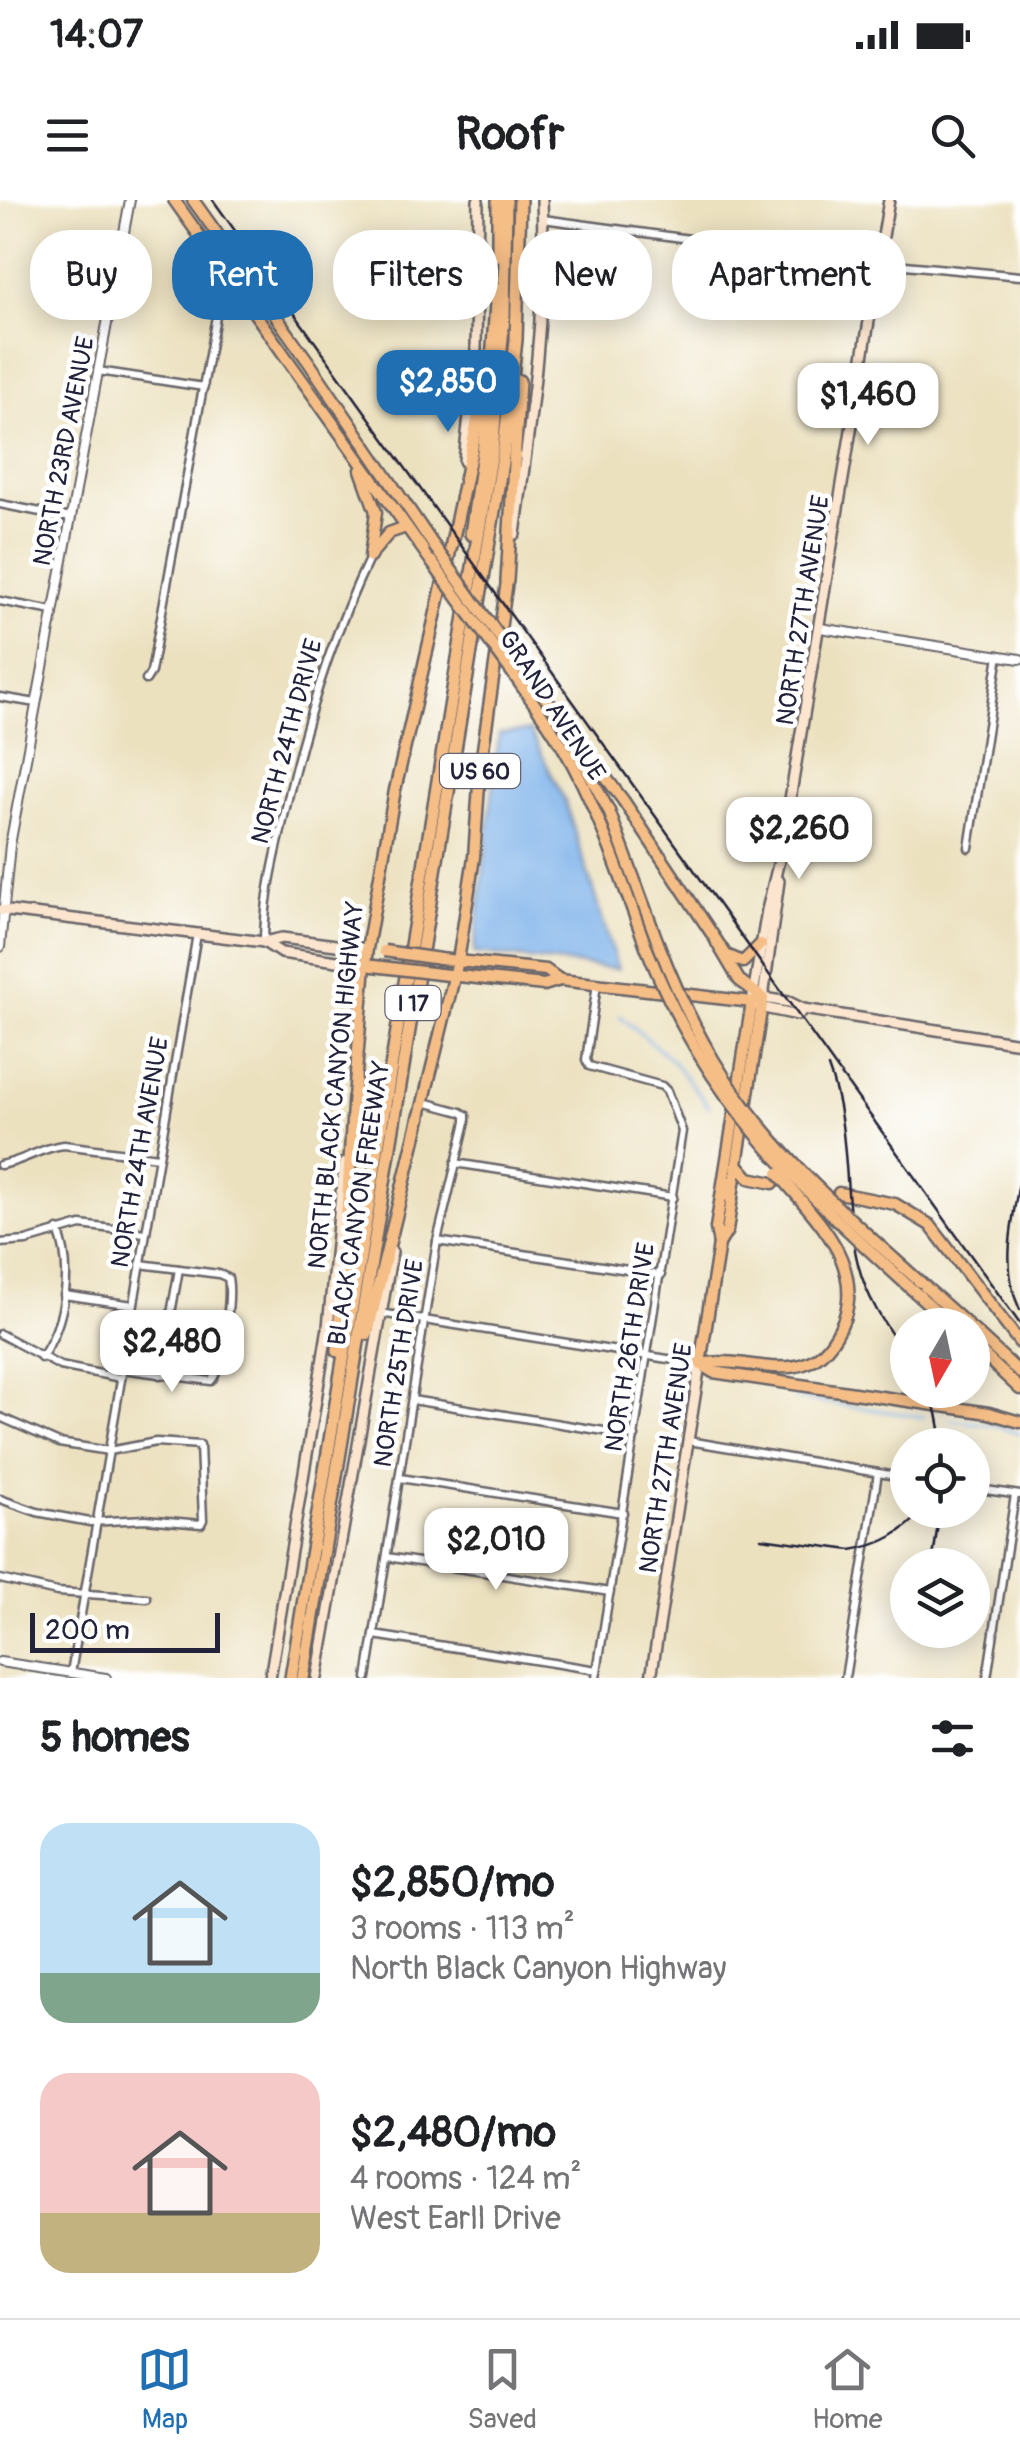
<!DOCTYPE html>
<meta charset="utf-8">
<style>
:root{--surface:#fff;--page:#f2f2f2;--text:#202124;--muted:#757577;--line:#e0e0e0;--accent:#1f6fb2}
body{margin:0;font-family:Pangolin,sans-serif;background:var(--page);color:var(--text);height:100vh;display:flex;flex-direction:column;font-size:38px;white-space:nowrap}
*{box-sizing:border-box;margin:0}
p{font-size:32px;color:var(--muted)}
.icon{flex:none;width:55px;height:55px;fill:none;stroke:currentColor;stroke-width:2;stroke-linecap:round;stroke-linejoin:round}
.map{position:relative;height:1478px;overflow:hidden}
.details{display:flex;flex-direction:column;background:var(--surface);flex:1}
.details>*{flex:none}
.banner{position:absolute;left:30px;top:30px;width:960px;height:90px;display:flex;gap:20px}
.needle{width:65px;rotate:189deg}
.controls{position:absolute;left:890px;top:1108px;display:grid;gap:20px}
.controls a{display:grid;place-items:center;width:100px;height:100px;border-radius:50%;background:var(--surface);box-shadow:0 5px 25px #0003;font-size:50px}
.scale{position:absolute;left:30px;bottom:25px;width:190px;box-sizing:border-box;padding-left:10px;border:5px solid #22223b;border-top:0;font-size:28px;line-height:35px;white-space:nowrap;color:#22223b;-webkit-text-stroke:8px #fff;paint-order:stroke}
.price{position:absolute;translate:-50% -85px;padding:0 22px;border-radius:20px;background:#fff;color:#222;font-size:32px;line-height:65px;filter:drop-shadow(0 2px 5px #0008)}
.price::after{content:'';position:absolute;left:50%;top:60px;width:30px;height:22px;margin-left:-15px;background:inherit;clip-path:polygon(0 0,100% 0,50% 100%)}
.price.on{background:var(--accent);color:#fff}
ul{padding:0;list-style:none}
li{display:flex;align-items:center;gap:30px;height:250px;padding:0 40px}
li span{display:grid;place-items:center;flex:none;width:280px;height:200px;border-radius:30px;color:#555}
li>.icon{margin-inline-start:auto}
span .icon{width:120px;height:120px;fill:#fffc;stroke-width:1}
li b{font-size:42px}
h2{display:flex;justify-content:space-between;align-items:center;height:120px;padding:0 40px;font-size:42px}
.pill{padding:0 35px;border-radius:40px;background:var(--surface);box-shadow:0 5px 25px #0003;font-size:35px;line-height:90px}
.pill.on{background:var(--accent);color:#fff}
.status{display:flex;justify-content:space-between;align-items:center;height:70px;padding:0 50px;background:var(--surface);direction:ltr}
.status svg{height:28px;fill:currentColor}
header{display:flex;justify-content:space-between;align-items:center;height:130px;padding:0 40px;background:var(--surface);font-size:45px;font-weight:800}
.tab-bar{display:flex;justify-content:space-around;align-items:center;height:140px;border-top:2px solid var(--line);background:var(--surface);font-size:28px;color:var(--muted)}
.tab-bar a{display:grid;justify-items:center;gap:5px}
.tab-bar .on{color:var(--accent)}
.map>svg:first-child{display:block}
</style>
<div class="status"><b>14:07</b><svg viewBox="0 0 49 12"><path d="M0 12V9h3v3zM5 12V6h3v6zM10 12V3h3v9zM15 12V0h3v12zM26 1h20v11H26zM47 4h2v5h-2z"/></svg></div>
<header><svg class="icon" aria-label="menu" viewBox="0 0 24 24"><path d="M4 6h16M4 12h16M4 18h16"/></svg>Roofr<svg class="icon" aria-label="search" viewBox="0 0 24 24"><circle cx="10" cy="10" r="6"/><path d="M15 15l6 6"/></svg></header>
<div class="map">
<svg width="1020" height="1478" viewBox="0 0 1020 1478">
<rect width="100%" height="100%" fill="#fff"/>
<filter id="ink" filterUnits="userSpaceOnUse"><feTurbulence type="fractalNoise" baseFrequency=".01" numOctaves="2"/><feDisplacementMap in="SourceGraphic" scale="20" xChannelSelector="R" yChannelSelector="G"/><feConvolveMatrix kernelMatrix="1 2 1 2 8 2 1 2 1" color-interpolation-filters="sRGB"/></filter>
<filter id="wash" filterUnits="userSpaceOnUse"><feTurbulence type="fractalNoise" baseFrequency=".0048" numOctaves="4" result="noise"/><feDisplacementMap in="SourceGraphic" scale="40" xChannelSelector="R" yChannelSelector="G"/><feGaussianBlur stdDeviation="2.25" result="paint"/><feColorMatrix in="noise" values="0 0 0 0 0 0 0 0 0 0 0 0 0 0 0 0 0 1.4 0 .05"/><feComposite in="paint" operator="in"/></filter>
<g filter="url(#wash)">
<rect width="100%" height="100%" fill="#ece1bf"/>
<!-- water -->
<path fill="#7ab0e9" stroke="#4e6992" stroke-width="2.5" d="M530 531 565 601 618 769 474 753 499 534Z"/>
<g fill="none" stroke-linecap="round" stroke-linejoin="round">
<!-- stream -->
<g stroke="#7ab0e9" stroke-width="2.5">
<path d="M620 816 672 860 709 907"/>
<path d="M794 1198 924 1217"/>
<path d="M951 1220 995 1225 1020 1234"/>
</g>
</g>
</g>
<g filter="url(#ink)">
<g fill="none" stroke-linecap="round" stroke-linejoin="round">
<!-- minor casing -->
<g stroke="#696569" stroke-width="11">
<g id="minor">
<path d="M543 19 822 57 1020 76"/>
<path d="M98 171 204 187"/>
<path d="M0 304 71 318"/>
<path d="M0 401 53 411"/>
<path d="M146 480 151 472 221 89 228 74 239 66"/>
<path d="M0 497 36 503"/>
<path d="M969 648 999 455"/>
<path d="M264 742C264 706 272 670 280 635 300 539 327 446 370 357"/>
<path d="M455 963 673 997"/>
<path d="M0 965C23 962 41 947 64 945L158 957"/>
<path d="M437 1041 661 1075"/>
<path d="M0 1043 26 1041 81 1025 145 1033"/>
<path d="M64 1095 133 1105"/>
<path d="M380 1113 699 1164"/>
<path d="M0 1134 60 1166 121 1178"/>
<path d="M41 1158C65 1124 74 1070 58 1030"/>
<path d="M122 1169 211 1181C223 1169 232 1096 228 1078L219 1074 140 1064"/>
<path d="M160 1175 179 1069"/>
<path d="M412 1200 635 1236"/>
<path d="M0 1217 59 1243 109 1251 156 1242 200 1245 203 1320 201 1324 145 1319 90 1322 37 1312 0 1299"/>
<path d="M689 1241 908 1278"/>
<path d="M400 1278 623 1313"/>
<path d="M972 1288 1020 1295"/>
<path d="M387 1357 610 1392"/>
<path d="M0 1379 57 1392 147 1398"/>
<path d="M374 1435 597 1470"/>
<path d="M71 1473 197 734"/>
<path d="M367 1478 437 1041 466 922V915L461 912 424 902"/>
<path d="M596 1478 682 931 667 891 662 886 589 866 586 860 597 784"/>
<path d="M845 1478 878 1273"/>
<path d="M987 1478 1015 1295"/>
</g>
</g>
<!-- tertiary casing -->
<g stroke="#696569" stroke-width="12">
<g id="tertiary">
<path d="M820 428 1020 459"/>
<path d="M0 747 10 645 130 0"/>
<path d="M0 1462 106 1478"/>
</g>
</g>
<!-- secondary casing -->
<g stroke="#696569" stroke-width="14">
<g id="secondary">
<path d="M464 261 476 151 478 0"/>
<path d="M515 334C530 224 547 112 542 0"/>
<path d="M779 681 763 798 789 802 803 809 1020 843"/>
<path d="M0 710 264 742 282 738 367 749"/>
<path d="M264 742 281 753 365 765"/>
<path d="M753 795 767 710 782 648 889 0"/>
<path d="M759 807 798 815 803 809"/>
<path d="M270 1478 328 1127 344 963"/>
<path d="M317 1478 392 1052"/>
<path d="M651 1478 700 1164"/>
</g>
</g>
<!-- primary casing -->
<g stroke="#696569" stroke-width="15">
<g id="primary">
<path d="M174 0 431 361"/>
<path d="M193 0 310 164 434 346"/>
<path d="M361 270 376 312 370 357"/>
<path d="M373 352 389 333 406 327"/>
<path d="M509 450 535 486"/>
<path d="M509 468C532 501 556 532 574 567 604 625 624 688 647 749"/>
<path d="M533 482 623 600 726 755 743 762 761 744"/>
<path d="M570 538 609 611 658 743"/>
<path d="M354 897 365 765"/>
<path d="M420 916 458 761 440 759"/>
<path d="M719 1044 727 1031 737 964"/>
<path d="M920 1082 968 1125"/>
<path d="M916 1093 952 1125"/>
<path d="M972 1129 1020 1173"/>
<path d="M972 1144 1020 1189"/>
<path d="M700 1164C755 1153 812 1199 844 1119"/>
</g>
</g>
<!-- trunk casing -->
<g stroke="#696569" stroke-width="15">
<g id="trunk">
<path d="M507 381 480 570 474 657 458 761 546 770 560 780"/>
<path d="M717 743 739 780 763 798"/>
<path d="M382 767 365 765 367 749 395 590 452 343"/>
<path d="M439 774 544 785 560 780 752 802 763 798"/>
<path d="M763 798 737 964 749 978 773 983"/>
<path d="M752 802 716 1028 719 1044 700 1164 713 1172 989 1213 1020 1222"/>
<path d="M727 981 728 995 732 1000"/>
<path d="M839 993 895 1004 930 1025 1020 1143"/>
</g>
</g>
<!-- motorway casing -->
<g stroke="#696569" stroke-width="16">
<g id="motorway">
<path d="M498 0V56"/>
<path d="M471 334 488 218 497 89"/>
<path d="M452 343 485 184"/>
<path d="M507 381 519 181"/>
<path d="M367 1134 420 916"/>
<path d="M338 1151 354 897"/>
<path d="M291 1478 492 251 504 116 506 0"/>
<path d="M303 1478 503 256 516 140 520 0"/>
</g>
</g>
<!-- minor -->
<use href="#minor" stroke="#fff" stroke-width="6"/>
<!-- tertiary -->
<use href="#tertiary" stroke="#fff" stroke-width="8"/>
<!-- secondary -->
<use href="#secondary" stroke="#fbe5cf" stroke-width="9"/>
<!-- primary -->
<use href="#primary" stroke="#f6be87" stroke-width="10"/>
<!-- trunk -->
<use href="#trunk" stroke="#f6be87" stroke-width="10"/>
<!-- motorway -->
<use href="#motorway" stroke="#f6be87" stroke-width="11"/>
<!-- rail -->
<g stroke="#22223b" stroke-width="2.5">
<path d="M213 0 1020 1124"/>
<path d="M828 867C852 930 842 999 858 1064 867 1100 888 1129 908 1159"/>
<path d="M1020 976C1013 1019 1000 1068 1020 1110"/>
<path d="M926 1190 937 1213 943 1245"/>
<path d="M761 1338 851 1350C883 1345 902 1333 924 1310"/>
<path d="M932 1365 940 1310"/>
</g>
<!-- primary-bridge casing -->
<g stroke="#696569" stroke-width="15" stroke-linecap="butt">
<g id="primary-bridge">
<path d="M434 346 509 450"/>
<path d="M431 361 509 468"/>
<path d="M658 743C676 789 696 834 723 875 776 956 849 1018 920 1082"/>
<path d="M647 749C709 905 795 983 916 1093"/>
<path d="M384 751 440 759"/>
<path d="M778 973C812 1015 864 1060 844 1119"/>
</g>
</g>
<!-- trunk-bridge casing -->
<g stroke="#696569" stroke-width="15" stroke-linecap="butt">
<path id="trunk-bridge" d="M382 767 439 774"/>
</g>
<!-- primary-bridge -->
<use href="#primary-bridge" stroke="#f6be87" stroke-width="10"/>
<!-- trunk-bridge -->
<use href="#trunk-bridge" stroke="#f6be87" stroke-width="10"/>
</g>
</g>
<g text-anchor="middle" stroke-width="9" stroke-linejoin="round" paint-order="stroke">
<!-- shield labels -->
<g fill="#fff" stroke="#646476" stroke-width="2.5">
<rect x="440" y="554" width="80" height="34" rx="8"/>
<rect x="385.5" y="786" width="55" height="34" rx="8"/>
</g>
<g font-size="22" font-weight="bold" fill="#22223b">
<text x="480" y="579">US 60</text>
<text x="413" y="811">I 17</text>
</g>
<!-- street labels -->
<g font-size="25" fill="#22223b" stroke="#fff">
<text transform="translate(63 251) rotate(-79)" y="9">NORTH 23RD AVENUE</text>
<text transform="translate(802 410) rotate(-81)" y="9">NORTH 27TH AVENUE</text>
<text transform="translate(553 505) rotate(57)" y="9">GRAND AVENUE</text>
<text transform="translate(286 541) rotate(-75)" y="9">NORTH 24TH DRIVE</text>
<text transform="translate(335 885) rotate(-84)" y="9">NORTH BLACK CANYON HIGHWAY</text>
<text transform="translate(139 952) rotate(-80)" y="9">NORTH 24TH AVENUE</text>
<text transform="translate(358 1003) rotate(-81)" y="9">BLACK CANYON FREEWAY</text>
<text transform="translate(629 1147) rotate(-81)" y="9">NORTH 26TH DRIVE</text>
<text transform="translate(398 1163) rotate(-81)" y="9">NORTH 25TH DRIVE</text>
<text transform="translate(665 1258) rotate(-81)" y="9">NORTH 27TH AVENUE</text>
</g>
</g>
</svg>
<div class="controls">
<a><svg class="needle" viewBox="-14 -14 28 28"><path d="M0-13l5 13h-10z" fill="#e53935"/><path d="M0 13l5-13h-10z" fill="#757577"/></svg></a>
<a><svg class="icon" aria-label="locate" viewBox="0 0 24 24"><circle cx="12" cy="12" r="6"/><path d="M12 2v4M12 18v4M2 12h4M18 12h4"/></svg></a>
<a><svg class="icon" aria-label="layers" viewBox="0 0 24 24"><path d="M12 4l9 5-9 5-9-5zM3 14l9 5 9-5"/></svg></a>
</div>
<div class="scale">200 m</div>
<b class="price on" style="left:448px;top:235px">$2,850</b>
<b class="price" style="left:868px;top:248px">$1,460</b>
<b class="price" style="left:799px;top:682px">$2,260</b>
<b class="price" style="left:172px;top:1195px">$2,480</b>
<b class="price" style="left:496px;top:1393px">$2,010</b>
<div class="banner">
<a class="pill">Buy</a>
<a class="pill on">Rent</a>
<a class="pill">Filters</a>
<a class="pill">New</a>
<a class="pill">Apartment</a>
</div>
</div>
<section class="details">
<h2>5 homes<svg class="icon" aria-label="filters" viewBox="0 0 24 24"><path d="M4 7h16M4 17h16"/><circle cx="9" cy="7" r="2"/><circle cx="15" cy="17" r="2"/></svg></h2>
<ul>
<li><span style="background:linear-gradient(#bfe0f5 75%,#7fa58c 0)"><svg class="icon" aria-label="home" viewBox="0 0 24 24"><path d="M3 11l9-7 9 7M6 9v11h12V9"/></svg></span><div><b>$2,850/mo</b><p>3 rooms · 113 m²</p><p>North Black Canyon Highway</p></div></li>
<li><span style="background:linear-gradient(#f6c9c9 70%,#c2b280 0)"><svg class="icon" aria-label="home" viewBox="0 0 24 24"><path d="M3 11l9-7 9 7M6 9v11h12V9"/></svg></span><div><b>$2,480/mo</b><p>4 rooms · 124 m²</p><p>West Earll Drive</p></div></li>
</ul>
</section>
<nav class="tab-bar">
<a class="on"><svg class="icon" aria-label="map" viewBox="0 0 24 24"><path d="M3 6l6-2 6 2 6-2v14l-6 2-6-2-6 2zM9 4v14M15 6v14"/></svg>Map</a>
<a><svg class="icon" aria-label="saved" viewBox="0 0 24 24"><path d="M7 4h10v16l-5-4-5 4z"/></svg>Saved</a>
<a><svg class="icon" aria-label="home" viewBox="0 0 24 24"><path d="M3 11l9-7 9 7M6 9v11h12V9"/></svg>Home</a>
</nav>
